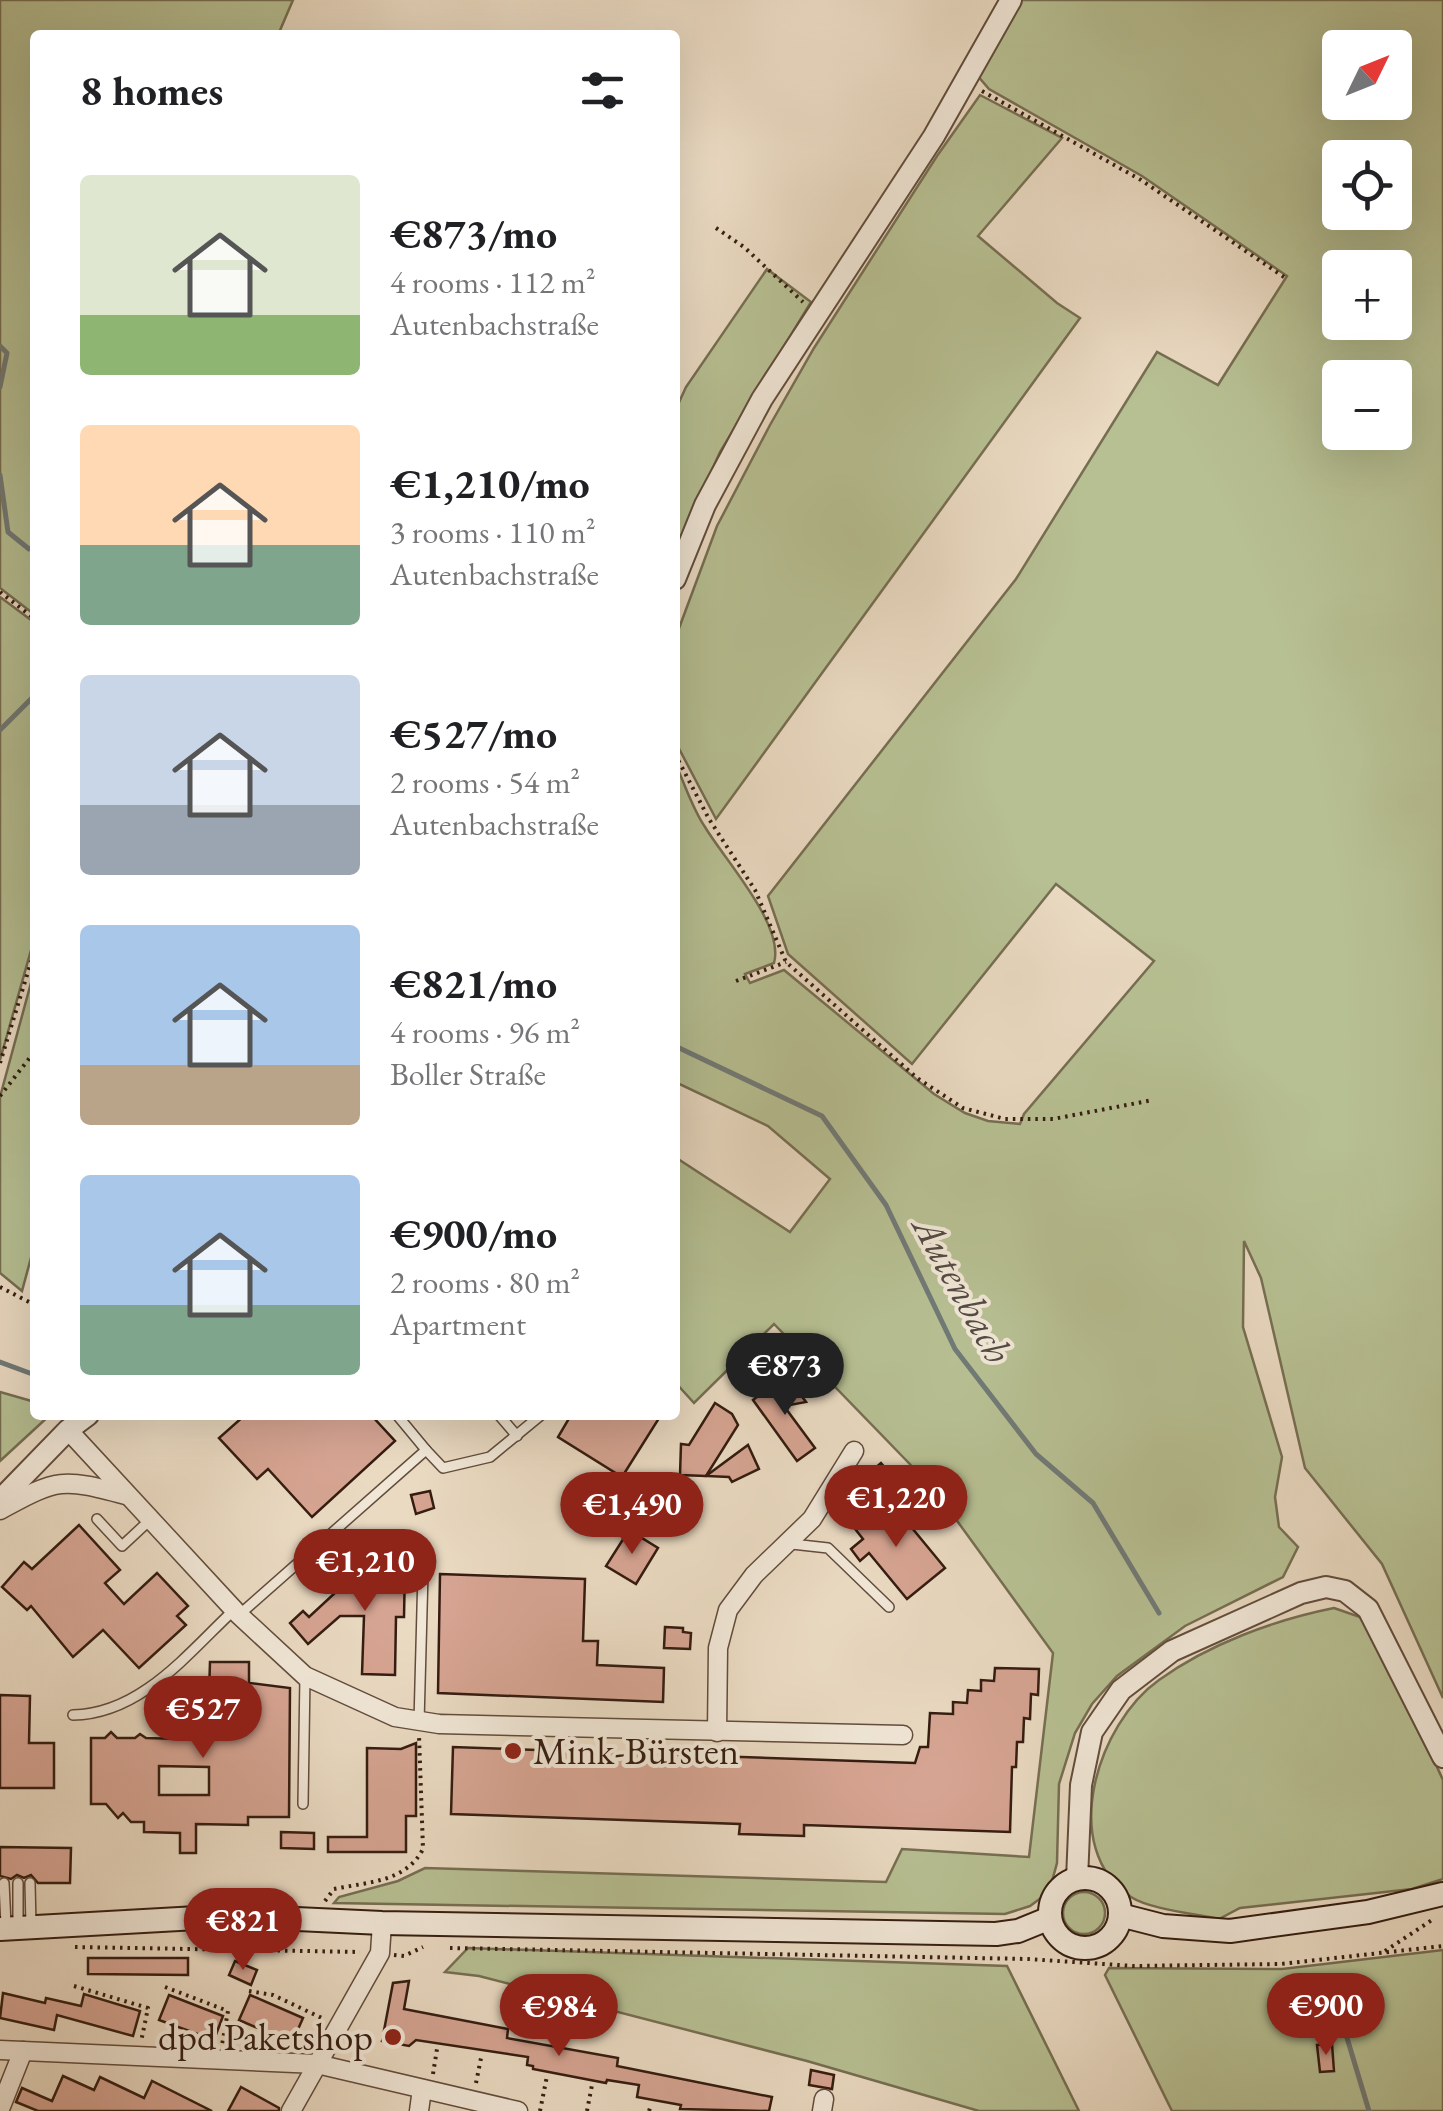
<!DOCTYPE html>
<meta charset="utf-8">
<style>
:root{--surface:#fff;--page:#f2f2f2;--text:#202124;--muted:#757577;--accent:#8f2418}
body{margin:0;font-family:"EB Garamond",serif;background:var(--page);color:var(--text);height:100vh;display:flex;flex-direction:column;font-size:38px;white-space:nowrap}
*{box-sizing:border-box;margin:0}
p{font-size:32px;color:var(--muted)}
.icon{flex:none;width:55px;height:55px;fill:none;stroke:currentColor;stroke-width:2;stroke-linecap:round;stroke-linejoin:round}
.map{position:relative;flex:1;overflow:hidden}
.details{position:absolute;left:30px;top:30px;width:650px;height:1390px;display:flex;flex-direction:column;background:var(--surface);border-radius:10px;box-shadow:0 10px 40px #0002}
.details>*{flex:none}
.needle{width:65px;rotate:47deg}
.tools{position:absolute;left:1322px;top:30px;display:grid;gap:20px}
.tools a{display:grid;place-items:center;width:90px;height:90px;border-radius:10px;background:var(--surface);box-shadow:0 10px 40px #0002;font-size:50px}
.price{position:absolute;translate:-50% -85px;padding:0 22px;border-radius:35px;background:var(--accent);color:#fff;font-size:32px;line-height:65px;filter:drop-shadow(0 2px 5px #0008)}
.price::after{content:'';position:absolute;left:50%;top:60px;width:30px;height:22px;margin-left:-15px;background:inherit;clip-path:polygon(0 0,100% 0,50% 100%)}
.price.on{background:#222;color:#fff}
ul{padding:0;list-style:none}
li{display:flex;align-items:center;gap:30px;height:250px;padding:0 50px}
li span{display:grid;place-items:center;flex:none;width:280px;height:200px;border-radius:10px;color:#555}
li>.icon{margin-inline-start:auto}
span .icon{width:120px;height:120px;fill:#fffc;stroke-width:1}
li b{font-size:42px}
h2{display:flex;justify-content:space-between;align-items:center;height:120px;padding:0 50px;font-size:42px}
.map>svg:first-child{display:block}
</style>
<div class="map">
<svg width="1443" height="2111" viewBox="0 0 1443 2111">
<rect width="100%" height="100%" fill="#eadac2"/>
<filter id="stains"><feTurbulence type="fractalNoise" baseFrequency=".002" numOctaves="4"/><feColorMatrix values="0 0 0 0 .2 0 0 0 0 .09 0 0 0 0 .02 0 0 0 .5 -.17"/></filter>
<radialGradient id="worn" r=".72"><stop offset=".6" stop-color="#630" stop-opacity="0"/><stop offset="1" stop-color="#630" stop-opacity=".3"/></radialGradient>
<!-- green -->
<g fill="#b7c093" stroke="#766e52" stroke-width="2.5" fill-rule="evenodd">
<path d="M0 0H293L278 35H35V615L0 588Z"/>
<path d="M1019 0H1443V1698L1382 1564 1305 1468 1261 1278 1244 1241 1243 1327 1282 1457 1275 1497 1279 1527 1298 1547 1283 1577 1185 1626 1117 1676 1092 1704 1075 1733 1059 1784 1057 1863 1049 1892 1030 1906 1005 1914 334 1903 339 1897 398 1881 425 1868 886 1882 902 1849 1029 1857 1053 1653 934 1489 774 1324 694 1403 675 1382V1157L790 1232 830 1179 768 1126 675 1082V763C685 784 692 808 705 827 724 859 785 925 774 963L745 974 750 983 784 970 934 1094 965 1113 988 1121 1020 1124 1024 1114 1154 961 1056 884 912 1064 788 954 768 896 1016 579 1157 352 1218 385 1287 276 1142 176 989 89 977 75ZM1340 48H1395V102H1340ZM1340 158H1395V212H1340ZM1340 268H1395V322H1340ZM1340 378H1395V432H1340Z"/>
<path d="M980 95 1062 138 978 236 1057 303 1080 318 716 819 675 741V639L717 526 770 425 814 348 937 156Z"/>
<path d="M767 269 811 302 720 452 675 553V411L686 387Z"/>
<path d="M0 597 35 623V936L0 1060Z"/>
<path d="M35 968V1243L22 1291 0 1273V1097Z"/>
<path d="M0 1392 35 1402V1415H50L0 1461Z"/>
<path d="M1334 1608 1360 1617 1382 1648 1443 1780V1879L1412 1889 1240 1908 1219 1919C1196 1914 1149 1909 1131 1897 1057 1848 1098 1723 1159 1680 1209 1644 1274 1620 1334 1608Z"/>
<circle cx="1084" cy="1913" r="21"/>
<path d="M468 1948 1007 1966 1079 2111H979L807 2061 479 1976 445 1972Z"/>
<path d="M1443 1950V2111H1172L1105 1975 1109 1968 1282 1969Z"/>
</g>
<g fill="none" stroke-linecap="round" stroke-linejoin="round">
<!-- stream -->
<g stroke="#717a77" stroke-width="5">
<path d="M0 346 7 353 0 387"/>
<path d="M0 475 8 532 29 549 35 547"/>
<path d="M0 730 35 695"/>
<path d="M675 1046 822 1116 886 1205 955 1349 1036 1454 1093 1503 1159 1613"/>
<path d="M0 1362 35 1375"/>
<path d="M1329 1978 1369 2111"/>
</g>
</g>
<!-- building -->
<g fill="#d6a492" stroke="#341c10" stroke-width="2.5" fill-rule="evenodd">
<path d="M789 1379 806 1402 784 1406 815 1448 797 1461 753 1400 767 1389 770 1393Z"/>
<path d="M715 1403 732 1414 738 1425 706 1476 680 1475 681 1444 689 1445Z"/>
<path d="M245 1415H371L395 1441 312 1517 268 1469 257 1479 219 1438Z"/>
<path d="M571 1415H661L622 1477 558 1437Z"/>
<path d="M748 1445 759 1469 732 1482 729 1477 706 1476Z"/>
<path d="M881 1463 892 1476 873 1492 862 1479Z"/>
<path d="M430 1491 434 1508 416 1514 411 1495Z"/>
<path d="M878 1503 890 1517 898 1511 945 1568 907 1599 869 1553 860 1561 851 1549 863 1539 852 1525Z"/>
<path d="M79 1525 120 1570 105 1583 124 1604 157 1573 188 1606 177 1616 186 1625 139 1668 103 1630 73 1657 31 1606 27 1610 2 1587 24 1562 32 1569Z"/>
<path d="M629 1530 658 1548 636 1584 606 1566Z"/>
<path d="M364 1566 405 1567 404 1617H396L395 1675 362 1674 364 1616H340L308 1644 290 1623 303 1611 309 1617Z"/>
<path d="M440 1574 585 1579 583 1641H598L597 1665 664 1668 663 1702 438 1693Z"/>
<path d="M665 1627 683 1628V1632L691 1633 690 1649 664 1648Z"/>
<path d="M210 1662H249V1683L290 1688 289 1817H248V1825L196 1824V1853H180V1833L144 1832V1822H131L123 1813 118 1818 106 1804H91V1738H105L111 1732 117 1738H135L140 1734 146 1738 180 1739V1694H209ZM159 1766 209 1767V1795H159Z"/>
<path d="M995 1668 1039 1669 1038 1695 1031 1694 1030 1719 1024 1718 1023 1742H1017L1016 1767H1012L1010 1832 804 1825V1836L739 1834 740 1824 451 1814 453 1747 915 1763 920 1747H928L930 1713 953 1714V1702L967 1703 968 1690 981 1691V1680L994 1681Z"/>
<path d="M0 1695 30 1696 29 1743H54V1788H0Z"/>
<path d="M416 1743V1816H406V1852H328V1837H367V1748L401 1749Z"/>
<path d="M281 1832 314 1833V1849L281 1848Z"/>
<path d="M0 1847 71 1848 70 1883H38L31 1875 24 1878 17 1875 11 1879 0 1876Z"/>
<path d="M88 1958H188V1975L88 1974Z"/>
<path d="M235 1961 257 1970 251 1985 229 1975Z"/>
<path d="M409 1981 404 2009 508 2029 507 2038 618 2058 617 2066 772 2097 769 2111 680 2109 681 2105 637 2097 639 2085 607 2080 606 2083 533 2069V2066L527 2065 528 2057 416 2040 409 2046 382 2041 393 1983Z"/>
<path d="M3 1993 45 2003 46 1998 81 2006 84 1994 140 2011 133 2036 57 2015 54 2030 0 2018Z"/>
<path d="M169 1995 223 2016 214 2040 159 2020Z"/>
<path d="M250 1995 303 2018 292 2043 239 2020Z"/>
<path d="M1332 2044 1334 2071 1320 2072 1317 2045Z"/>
<path d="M811 2070 834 2075 832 2089 809 2085Z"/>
<path d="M63 2076 94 2090 100 2077 144 2098 152 2081 212 2111H38L16 2102 22 2088 52 2101Z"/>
<path d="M241 2087 279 2108V2111H228Z"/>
</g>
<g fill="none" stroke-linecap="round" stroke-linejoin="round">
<!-- service casing -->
<g stroke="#624c3c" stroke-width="12">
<g id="service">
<path d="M397 1415 426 1450"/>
<path d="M499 1415 517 1436"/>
<path d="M97 1519 122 1546 151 1519"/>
<path d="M792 1544 828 1548 889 1607"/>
<path d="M239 1615 426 1450 443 1468 490 1457 541 1415"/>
<path d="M73 1715C141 1714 188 1653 234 1610"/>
<path d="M419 1722 423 1572"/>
<path d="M303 1804 305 1676"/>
<path d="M4 1883 6 1925"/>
<path d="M30 1883 31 1926"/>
<path d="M18 1925V1883"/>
</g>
</g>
<!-- minor casing -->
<g stroke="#624c3c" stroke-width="21">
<g id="minor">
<path d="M68 1430 239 1615 305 1676 395 1717 439 1724 903 1735"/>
<path d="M0 1510C59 1478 61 1478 126 1495"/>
<path d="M717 1732 718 1648 728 1610 754 1575 812 1519 854 1451"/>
<path d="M0 2050 317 2064 518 2111"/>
<path d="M0 2109 23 2051"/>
<path d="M291 2111 380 1953 382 1923"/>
<path d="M419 2111 422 2089"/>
<path d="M822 2111 824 2099"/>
</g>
</g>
<!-- tertiary casing -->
<g stroke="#624c3c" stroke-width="24">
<g id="tertiary">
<path d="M675 579 705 505 762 399 934 136 1011 0"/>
<path d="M0 1500 68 1430 88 1415"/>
<path d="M1077 1879 1081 1785 1092 1732 1121 1690 1172 1651 1301 1593 1326 1587 1345 1591 1368 1609 1443 1757"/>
</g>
</g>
<!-- secondary casing -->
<g stroke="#341c10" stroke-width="26">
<g id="secondary">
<circle cx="1085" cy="1913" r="35"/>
<path d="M1120 1915 1163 1926 1230 1931 1368 1912 1443 1894"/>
<path d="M0 1929 233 1916 382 1923 996 1934 1018 1931 1050 1918"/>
</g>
</g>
<!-- path -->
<g stroke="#341c10" stroke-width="4" stroke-dasharray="2.5 5" stroke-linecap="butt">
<path d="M982 91 1141 180 1284 277"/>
<path d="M716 228 744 247 803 302"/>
<path d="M0 592 35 619"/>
<path d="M675 754 709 819 755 890 786 962 917 1078 963 1108 1005 1119H1053L1153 1100"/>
<path d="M736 981 786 962"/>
<path d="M0 1063 35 949"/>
<path d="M0 1096 35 1051"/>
<path d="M0 1287 35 1305"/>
<path d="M325 1901 334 1889C368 1882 406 1882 423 1849L419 1736"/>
<path d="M75 1947 360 1952"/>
<path d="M450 1948 1028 1959 1133 1966 1281 1964 1443 1946"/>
<path d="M1385 1951 1435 1918"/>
<path d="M394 1955 404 1956 423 1947"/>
<path d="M74 1986 148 2008 141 2042"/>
<path d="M165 1987 228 2011 222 2045"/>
<path d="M249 1991 273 1995 324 2019"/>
<path d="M433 2074 437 2049"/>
<path d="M476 2083 481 2058"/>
<path d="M540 2111 547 2076"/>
<path d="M587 2111 592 2085"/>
<path d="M649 2111 651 2105"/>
</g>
<!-- service -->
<use href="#service" stroke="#f1e7d7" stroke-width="9"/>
<!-- minor -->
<use href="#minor" stroke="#f1e7d7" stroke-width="18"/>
<!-- tertiary -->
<use href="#tertiary" stroke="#f1e7d7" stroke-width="20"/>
<!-- secondary -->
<use href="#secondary" stroke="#f1e7d7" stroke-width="22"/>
</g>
<!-- markers -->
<g fill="#8f2418" stroke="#f1e7d7" stroke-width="4">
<circle cx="513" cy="1751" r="10"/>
<circle cx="393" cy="2037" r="10"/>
</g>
<g text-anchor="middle" stroke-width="8" stroke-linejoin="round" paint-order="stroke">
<!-- poi labels -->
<g font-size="38" fill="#341c10" stroke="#f1e7d7" text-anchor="start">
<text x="533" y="1764">Mink-Bürsten</text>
<text x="373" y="2050" text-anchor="end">dpd Paketshop</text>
</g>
<!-- water labels -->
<g font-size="40" font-style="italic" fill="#534b43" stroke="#f1e7d7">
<text transform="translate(963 1289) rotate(61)" y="14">Autenbach</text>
</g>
</g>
<rect width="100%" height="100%" filter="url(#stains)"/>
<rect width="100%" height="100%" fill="url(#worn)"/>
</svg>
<div class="tools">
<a><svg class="needle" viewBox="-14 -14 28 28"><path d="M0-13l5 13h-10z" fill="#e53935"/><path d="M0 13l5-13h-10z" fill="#757577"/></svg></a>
<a><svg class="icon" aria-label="locate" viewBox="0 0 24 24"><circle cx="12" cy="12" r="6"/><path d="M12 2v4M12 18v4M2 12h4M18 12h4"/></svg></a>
<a>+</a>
<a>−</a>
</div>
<b class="price on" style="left:785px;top:1418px">€873</b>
<b class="price" style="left:896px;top:1550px">€1,220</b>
<b class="price" style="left:632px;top:1557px">€1,490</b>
<b class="price" style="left:365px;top:1614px">€1,210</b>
<b class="price" style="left:203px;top:1761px">€527</b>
<b class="price" style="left:243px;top:1973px">€821</b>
<b class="price" style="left:1326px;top:2058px">€900</b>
<b class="price" style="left:559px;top:2059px">€984</b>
<section class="details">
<h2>8 homes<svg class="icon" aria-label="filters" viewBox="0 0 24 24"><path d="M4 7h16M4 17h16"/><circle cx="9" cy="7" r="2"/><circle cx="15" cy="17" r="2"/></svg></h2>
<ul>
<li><span style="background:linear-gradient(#dfe7d0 70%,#8fb573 0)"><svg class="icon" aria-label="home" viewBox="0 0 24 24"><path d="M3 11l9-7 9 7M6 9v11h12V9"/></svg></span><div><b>€873/mo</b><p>4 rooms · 112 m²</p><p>Autenbachstraße</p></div></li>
<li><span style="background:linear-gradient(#ffd9b3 60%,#7fa58c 0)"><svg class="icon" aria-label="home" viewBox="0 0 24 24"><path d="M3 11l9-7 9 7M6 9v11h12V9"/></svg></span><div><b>€1,210/mo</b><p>3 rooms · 110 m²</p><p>Autenbachstraße</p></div></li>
<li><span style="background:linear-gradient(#c9d6e8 65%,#9aa5b1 0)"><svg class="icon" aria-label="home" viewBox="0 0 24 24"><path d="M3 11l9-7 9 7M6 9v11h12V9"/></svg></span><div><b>€527/mo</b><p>2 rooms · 54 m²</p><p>Autenbachstraße</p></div></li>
<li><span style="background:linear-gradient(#a9c7e8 70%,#b9a48a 0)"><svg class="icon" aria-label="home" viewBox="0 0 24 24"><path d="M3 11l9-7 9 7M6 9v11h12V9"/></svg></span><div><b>€821/mo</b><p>4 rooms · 96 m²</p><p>Boller Straße</p></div></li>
<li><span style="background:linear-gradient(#a9c7e8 65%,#7fa58c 0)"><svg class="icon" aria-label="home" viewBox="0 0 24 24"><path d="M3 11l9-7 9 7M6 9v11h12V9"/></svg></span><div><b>€900/mo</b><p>2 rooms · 80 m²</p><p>Apartment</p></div></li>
</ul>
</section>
</div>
